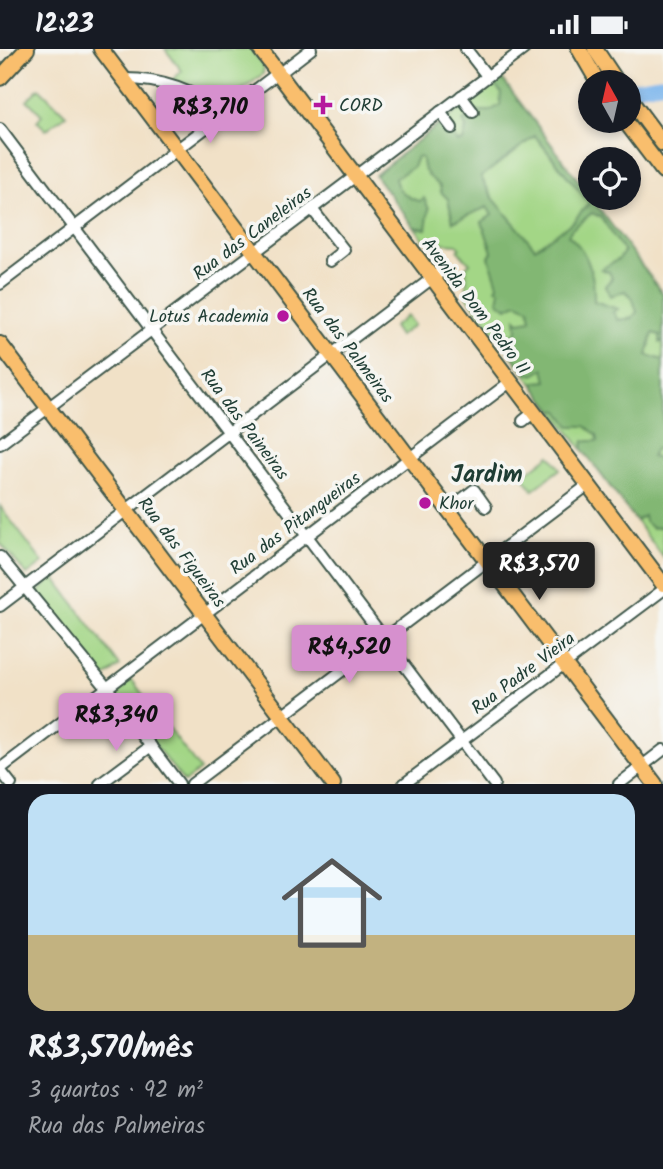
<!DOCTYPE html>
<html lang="pt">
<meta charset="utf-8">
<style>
:root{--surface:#171b24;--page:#20242c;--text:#f1f3f6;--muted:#9ea1a6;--accent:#d690ce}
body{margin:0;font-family:Kalam,sans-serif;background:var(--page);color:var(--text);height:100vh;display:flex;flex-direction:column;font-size:26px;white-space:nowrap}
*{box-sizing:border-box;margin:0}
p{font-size:23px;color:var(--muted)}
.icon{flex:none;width:38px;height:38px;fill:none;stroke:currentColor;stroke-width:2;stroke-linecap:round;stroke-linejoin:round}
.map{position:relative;height:735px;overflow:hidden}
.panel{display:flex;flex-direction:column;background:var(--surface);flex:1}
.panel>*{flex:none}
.needle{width:46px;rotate:352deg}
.controls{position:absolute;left:578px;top:21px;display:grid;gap:14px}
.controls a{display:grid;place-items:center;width:63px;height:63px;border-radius:50%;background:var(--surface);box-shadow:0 4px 10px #0003;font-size:35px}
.price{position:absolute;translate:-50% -60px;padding:0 16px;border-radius:7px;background:var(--accent);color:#111;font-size:23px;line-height:46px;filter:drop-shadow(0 2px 4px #0008)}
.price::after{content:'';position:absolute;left:50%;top:42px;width:21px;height:16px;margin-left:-10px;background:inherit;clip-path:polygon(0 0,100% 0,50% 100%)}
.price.on{background:#222;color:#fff}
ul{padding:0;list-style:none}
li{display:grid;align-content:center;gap:14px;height:371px;padding:0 28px}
li span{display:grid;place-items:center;height:217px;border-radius:21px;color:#555}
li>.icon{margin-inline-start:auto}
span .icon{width:126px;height:126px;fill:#fffc;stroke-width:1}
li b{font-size:30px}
.status{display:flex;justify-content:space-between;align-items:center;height:49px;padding:0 35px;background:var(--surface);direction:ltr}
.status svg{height:19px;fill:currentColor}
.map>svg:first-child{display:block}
</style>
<div class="status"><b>12:23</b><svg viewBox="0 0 49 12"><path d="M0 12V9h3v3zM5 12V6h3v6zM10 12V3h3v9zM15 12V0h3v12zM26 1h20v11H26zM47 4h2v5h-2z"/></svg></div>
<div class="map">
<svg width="663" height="735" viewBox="0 0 663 735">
<rect width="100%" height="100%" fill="#f6f6f2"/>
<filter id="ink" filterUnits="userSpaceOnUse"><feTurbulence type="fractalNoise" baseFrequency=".0143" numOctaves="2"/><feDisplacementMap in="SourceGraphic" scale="14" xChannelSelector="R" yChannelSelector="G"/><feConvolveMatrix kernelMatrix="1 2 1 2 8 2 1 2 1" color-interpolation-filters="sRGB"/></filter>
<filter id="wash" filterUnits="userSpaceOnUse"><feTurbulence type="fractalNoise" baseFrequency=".00686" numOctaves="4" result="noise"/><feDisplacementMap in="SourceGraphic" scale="28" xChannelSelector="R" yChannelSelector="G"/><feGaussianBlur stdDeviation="1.57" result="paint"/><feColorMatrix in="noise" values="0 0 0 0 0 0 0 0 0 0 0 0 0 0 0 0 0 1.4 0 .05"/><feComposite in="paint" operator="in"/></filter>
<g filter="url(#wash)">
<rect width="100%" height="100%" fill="#f1e1c7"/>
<!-- green -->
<g fill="#a3d686" stroke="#618a5d" stroke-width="2">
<path d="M165 0H251L264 17 263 25 225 54 219 55 171 32 182 22Z"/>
<path d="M501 28 663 245V508L467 247 466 218 470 214 458 202 460 199 457 195 426 193 375 126Z"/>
<path d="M39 39 66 66 46 81 37 72 42 66 27 51Z"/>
<path d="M407 267 414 276 399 287 393 278Z"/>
<path d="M550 406 560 420 533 441 523 427Z"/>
<path d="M0 457 43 514 27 526 0 494Z"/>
<path d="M54 528 120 617 105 628 37 544Z"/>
<path d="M132 631 200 721 184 733 114 644Z"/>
</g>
<!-- forest -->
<path fill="#82b773" stroke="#507a54" stroke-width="2" fill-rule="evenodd" d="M501 28 663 245V293H660V286L653 284 647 306 663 311V401L655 400 651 408 660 410 663 416V478L652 479 645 473 644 467 636 472 582 400 584 392H598L597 386 585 377H570L559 362 553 361 535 338V333L547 332 544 320 534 326 524 323 496 285 504 282 513 286 517 281 516 270 519 273 531 271 529 259 517 254 507 259 498 252 500 242 496 239 498 236 489 208 492 203 482 173 492 166 487 158 453 173 448 150 441 143 440 137C430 129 421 121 422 109L417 108 413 118 395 129C396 141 409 150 420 152L424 149 429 160 426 180 414 178 375 126 443 72 457 93 463 92 466 79 463 72 477 62H490L500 56 501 43 493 34ZM535 87 589 154 573 173 535 199 493 149 481 128ZM592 164 601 168 624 203 619 210 601 220 609 223 612 229 605 237 610 247 625 242 632 248 637 263 632 269 618 271 613 263 618 260 594 252C595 226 589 203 568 186L572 180Z"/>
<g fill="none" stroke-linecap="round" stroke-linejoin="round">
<!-- river -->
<path stroke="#7bb5ec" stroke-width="14" d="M632 39 663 34"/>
</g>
</g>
<g filter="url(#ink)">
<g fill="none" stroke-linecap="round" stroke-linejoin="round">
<!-- minor casing -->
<g stroke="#3e564a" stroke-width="14">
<g id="minor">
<path d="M466 0 487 27"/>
<path d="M285 20 311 0"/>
<path d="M125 30C162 30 195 42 225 65"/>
<path d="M461 47 473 63"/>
<path d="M440 63 452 79"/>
<path d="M0 80 494 735"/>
<path d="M312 160 344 201 330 212"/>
<path d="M0 235 278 24"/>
<path d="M523 372 533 364"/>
<path d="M0 395 524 0"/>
<path d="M448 461 474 441 486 458"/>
<path d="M0 508 107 639 179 735"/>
<path d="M0 557 439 224"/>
<path d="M0 720 510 333"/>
<path d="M0 721 11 735"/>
<path d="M100 735 151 697"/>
<path d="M192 735 588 436"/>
<path d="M404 735 663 541"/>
<path d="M619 735 663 701"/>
</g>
</g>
<!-- major casing -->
<g stroke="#3e564a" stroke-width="18">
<g id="major">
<path d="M101 0 655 735"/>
<path d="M260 0 663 535"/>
<path d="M579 0 598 33"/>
<path d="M595 0 617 33"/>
<path d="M0 29 27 0"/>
<path d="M628 48 663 95"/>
<path d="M625 72 663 122"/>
<path d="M0 295 333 735"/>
</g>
</g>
<!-- minor -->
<use href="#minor" stroke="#fff" stroke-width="10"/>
<!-- major -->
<use href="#major" stroke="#f9be6d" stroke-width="14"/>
</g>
</g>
<!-- markers -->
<g fill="#b5179e" stroke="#f6f6f2" stroke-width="2.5">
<path d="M319.5 45.5h7v7h7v7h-7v7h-7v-7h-7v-7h7z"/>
<circle cx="283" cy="267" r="7"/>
<circle cx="425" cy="454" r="7"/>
</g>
<g text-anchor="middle" stroke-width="7" stroke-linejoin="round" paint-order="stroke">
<!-- poi labels -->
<g font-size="18" fill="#1f3d34" stroke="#f6f6f2" text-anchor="start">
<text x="339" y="62">CORD</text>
<text x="269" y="273" text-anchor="end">Lotus Academia</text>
<text x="439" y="460">Khor</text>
</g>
<!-- street labels -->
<g font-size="18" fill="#1f3d34" stroke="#f6f6f2">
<text transform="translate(252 184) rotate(-37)" y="6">Rua das Caneleiras</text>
<text transform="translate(476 257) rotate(53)" y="6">Avenida Dom Pedro II</text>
<text transform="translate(348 296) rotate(53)" y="6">Rua das Palmeiras</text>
<text transform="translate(245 375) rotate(53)" y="6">Rua das Paineiras</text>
<text transform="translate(295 474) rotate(-37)" y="6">Rua das Pitangueiras</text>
<text transform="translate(182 503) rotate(53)" y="6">Rua das Figueiras</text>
<text transform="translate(523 624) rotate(-37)" y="6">Rua Padre Vieira</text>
</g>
<!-- district labels -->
<g font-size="24" font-weight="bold" fill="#1f3d34" stroke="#f6f6f2">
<text x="487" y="433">Jardim</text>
</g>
</g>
</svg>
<div class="controls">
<a><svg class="needle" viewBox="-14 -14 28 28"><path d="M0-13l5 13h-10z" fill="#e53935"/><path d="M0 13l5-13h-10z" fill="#9ea1a6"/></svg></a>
<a><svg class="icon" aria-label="locate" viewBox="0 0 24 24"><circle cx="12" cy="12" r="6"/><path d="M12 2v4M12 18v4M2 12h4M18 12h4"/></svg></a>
</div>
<b class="price" style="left:210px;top:96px">R$3,710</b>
<b class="price on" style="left:539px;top:553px">R$3,570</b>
<b class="price" style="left:349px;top:636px">R$4,520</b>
<b class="price" style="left:116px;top:704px">R$3,340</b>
</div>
<section class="panel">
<ul>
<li><span style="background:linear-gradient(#bfe0f5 65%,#c2b280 0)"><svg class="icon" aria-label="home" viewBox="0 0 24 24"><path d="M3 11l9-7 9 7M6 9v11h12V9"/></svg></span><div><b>R$3,570/mês</b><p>3 quartos · 92 m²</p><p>Rua das Palmeiras</p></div></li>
</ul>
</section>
